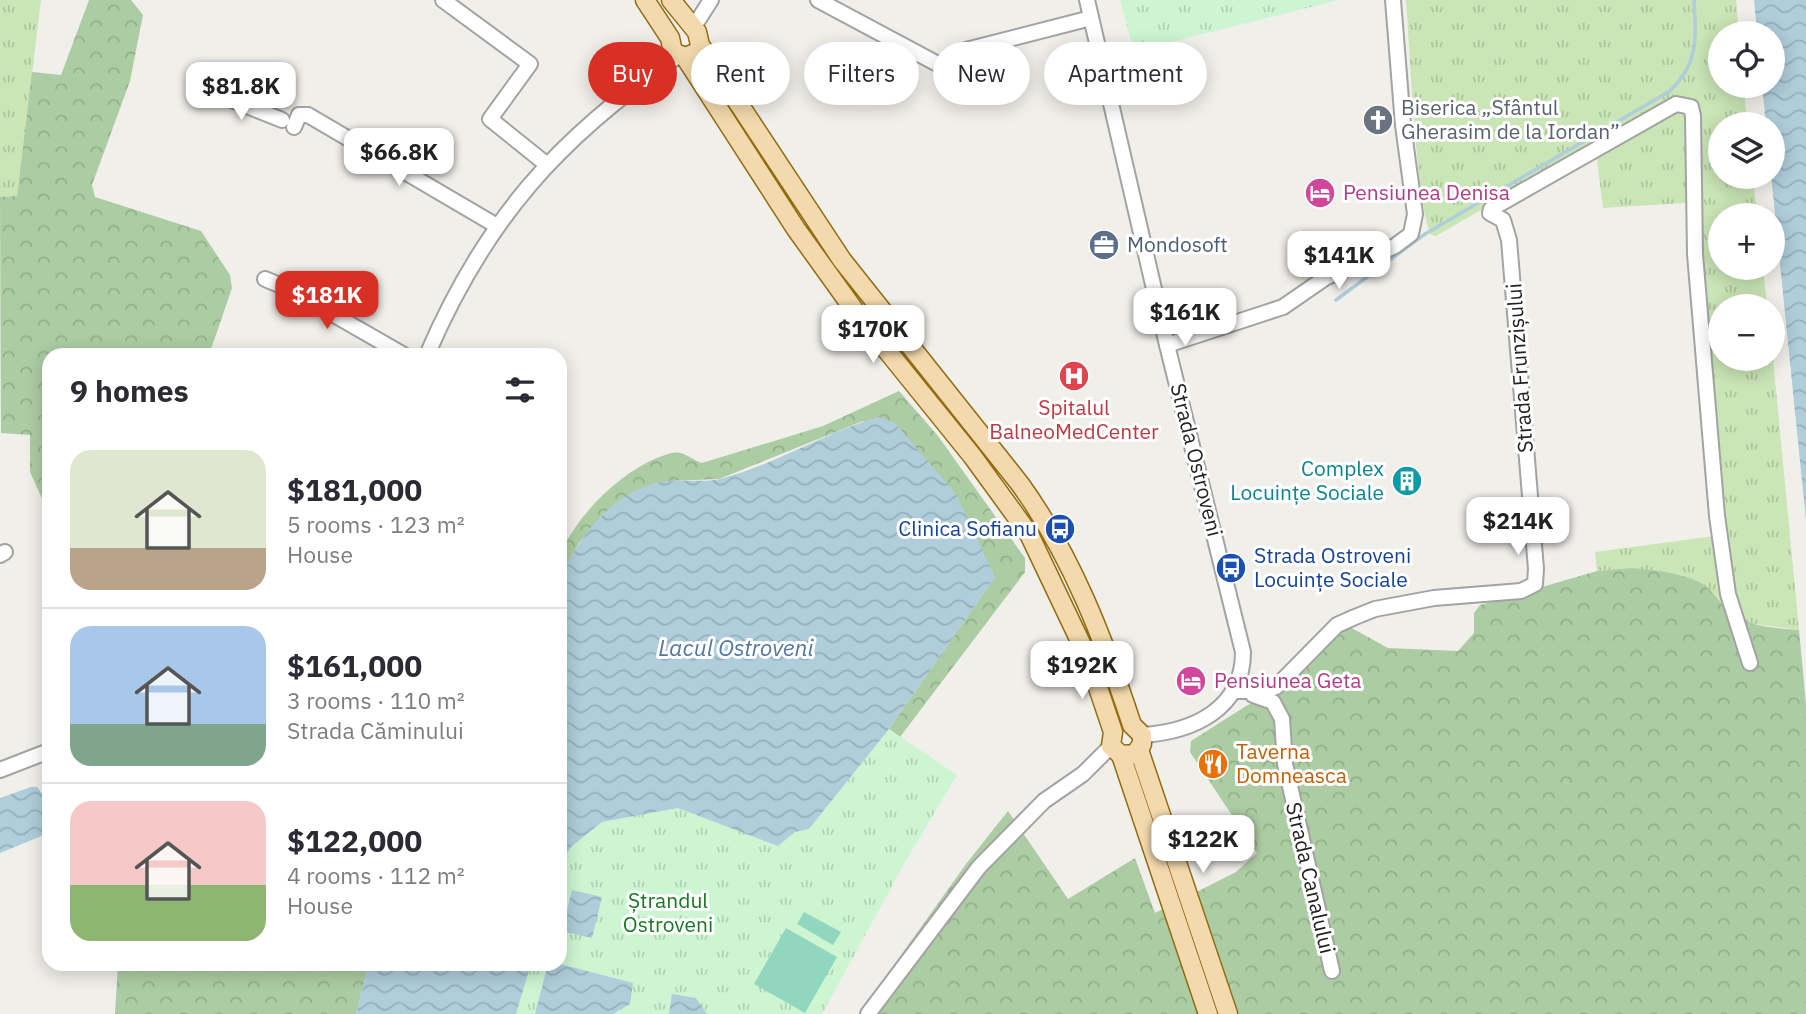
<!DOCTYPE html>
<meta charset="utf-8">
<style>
:root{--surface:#fff;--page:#f2f2f3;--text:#2b2b33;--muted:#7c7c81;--line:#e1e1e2;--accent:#d93025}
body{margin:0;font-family:"IBM Plex Sans",sans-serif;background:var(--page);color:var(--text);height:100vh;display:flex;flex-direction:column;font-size:26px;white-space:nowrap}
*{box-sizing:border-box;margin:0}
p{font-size:23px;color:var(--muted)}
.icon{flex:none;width:38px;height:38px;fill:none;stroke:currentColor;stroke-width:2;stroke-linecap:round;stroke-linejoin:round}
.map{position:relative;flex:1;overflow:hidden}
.drawer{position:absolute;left:42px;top:348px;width:525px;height:623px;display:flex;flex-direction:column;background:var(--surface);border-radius:21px;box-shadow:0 4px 18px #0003}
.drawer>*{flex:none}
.hud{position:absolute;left:588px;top:42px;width:665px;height:63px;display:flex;gap:14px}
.fabs{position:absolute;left:1708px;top:21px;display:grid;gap:14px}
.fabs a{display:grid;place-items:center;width:77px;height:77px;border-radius:50%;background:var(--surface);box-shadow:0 4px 18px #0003;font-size:35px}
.price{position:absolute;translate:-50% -60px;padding:0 16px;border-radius:14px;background:#fff;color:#222;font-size:23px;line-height:46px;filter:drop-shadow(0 2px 4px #0008)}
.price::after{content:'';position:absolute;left:50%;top:42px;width:21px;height:16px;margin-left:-10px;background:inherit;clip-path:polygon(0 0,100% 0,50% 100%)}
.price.active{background:var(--accent);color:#fff}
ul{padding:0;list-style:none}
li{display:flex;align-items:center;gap:21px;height:175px;padding:0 28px}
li+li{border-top:2px solid var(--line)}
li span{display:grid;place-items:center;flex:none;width:196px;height:140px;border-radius:21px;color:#555}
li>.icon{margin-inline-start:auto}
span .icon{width:84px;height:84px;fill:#fffc;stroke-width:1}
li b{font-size:30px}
h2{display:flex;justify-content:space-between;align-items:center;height:84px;padding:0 28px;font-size:30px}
.tag{padding:0 24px;border-radius:32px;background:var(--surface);box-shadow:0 4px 18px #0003;font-size:24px;line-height:63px}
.tag.active{background:var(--accent);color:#fff}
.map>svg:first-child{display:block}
</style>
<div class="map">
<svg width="1806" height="1014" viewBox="0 0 1806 1014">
<defs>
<pattern id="grass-tufts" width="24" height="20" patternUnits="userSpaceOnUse" patternTransform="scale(1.75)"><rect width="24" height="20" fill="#cae5b6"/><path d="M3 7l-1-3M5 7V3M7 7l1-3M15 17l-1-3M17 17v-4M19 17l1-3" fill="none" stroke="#adc49c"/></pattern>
<pattern id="forest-crowns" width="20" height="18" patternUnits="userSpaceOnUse" patternTransform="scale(1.75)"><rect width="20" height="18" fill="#accca3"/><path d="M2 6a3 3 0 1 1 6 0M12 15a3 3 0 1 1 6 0" fill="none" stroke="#94af8c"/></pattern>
<pattern id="park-tufts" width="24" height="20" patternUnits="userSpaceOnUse" patternTransform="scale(1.75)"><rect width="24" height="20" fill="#cdf5d2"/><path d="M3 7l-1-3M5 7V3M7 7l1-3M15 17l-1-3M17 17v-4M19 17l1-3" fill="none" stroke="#b0d2b4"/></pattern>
<pattern id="water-waves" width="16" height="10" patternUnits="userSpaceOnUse" patternTransform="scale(1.75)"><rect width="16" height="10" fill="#afcdda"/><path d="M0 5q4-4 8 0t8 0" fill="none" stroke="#96b0bb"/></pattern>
</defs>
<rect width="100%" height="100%" fill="#f1efea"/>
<!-- grass -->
<g fill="url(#grass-tufts)">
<path d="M0 0H41L17 196 0 197Z"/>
<path d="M1406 0H1736L1739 33H1720V86H1744L1747 124H1720V177H1753L1757 215H1720V268H1763L1767 306H1720V359H1773L1799 630 1748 623 1726 609 1630 568 1597 571 1595 552 1715 536 1701 202 1603 208 1595 144 1436 236 1432 235C1417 220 1409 34 1406 0Z"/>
</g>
<!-- forest -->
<g fill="url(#forest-crowns)">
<path d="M89 0H131L143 15 130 81 92 185 95 197 201 231 230 275 232 288 209 355H49V514L30 472V435L1 433 0 197 17 196 32 72 61 75Z"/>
<path d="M899 391 938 436 1025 558V572L900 737 889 729 995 577 863 421 719 479 669 481 602 515 579 543 560 577C560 569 558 558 562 550 581 510 628 464 672 453 684 450 691 460 702 463L823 426Z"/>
<path d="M1630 568C1654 570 1677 572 1699 582 1712 589 1717 599 1726 609 1746 627 1774 628 1799 630L1806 704V1014H859L966 864 1008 811 1068 899 1135 858 1155 913 1236 872 1257 853 1190 752 1191 741 1246 706 1284 688 1336 633 1348 626 1388 648 1458 651 1474 633V613L1480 605 1597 571Z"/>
<path d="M118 964H369L356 1014H115Z"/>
</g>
<!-- park -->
<g fill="url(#park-tufts)">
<path d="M1120 0H1339L1134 51Z"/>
<path d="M889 729 957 775 904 864 822 1014H516L531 964H560V864L571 847 602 822 678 808 778 846 795 832 809 829Z"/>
</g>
<!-- pitch -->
<g fill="#91d7c0">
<path d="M326 274 367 299 357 315 316 291Z"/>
<path d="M804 912 841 932 833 945 797 924Z"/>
<path d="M786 928 837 957 805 1013 754 984Z"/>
</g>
<!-- water -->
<g fill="url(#water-waves)">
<path d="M1754 0H1806V521L1771 177 1773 124H1766L1762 86H1773V33H1757Z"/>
<path d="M879 417 895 423 956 494 995 577 889 729 809 829 795 832 778 846 678 808 602 822 571 847 560 864V577C582 533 615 488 667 481 684 479 703 483 720 479 775 465 825 432 879 417Z"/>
<path d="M31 787H37C48 800 55 821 44 835L0 853V798Z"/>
<path d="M572 890 602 897 592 938 562 931Z"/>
<path d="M369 964H531L516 1014H356Z"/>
<path d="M548 964H560L633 983 630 1004 613 1014H535Z"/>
<path d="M672 994 696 998 707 1014H669Z"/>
</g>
<!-- pier -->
<path fill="#f1efea" d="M1768 177H1771L1806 524 1803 521Z"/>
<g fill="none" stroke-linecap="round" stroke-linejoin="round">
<!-- stream -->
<path stroke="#afcdda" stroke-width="3.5" d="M1336 300 1425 234 1670 91C1699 63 1696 38 1694 0"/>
<!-- minor casing -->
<g stroke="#a3a3a3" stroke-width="18">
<g id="minor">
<path d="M443 0 530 64 490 119 546 164"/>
<path d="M818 0 947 69"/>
<path d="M1087 0 1167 345 1243 652C1243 709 1193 732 1142 735"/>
<path d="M693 28 711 0"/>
<path d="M966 50 1091 18"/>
<path d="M212 92 282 120"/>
<path d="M294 127 299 115H308L497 226"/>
<path d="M265 279 289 289 404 355"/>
<path d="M1167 345 1283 307 1325 278 1395 246 1411 234 1415 214 1403 125 1393 0"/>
<path d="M427 355C485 220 558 138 678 56"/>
<path d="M0 555 5 552"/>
<path d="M1235 691H1265L1276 687 1337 625 1355 617 1375 609 1434 598 1521 591 1535 584 1536 569 1509 240 1503 220 1490 213 1491 209 1676 104 1691 107 1693 116 1695 254 1717 516 1728 594 1750 663"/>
<path d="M1253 695 1273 702 1282 719 1285 764 1332 971"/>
<path d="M0 770 49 751"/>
<path d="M868 1014 979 867 1044 801 1083 774 1111 746"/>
</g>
</g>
<!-- major casing -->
<g stroke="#906d10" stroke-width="21">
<g id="major">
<path d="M645 0 670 38 673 52 685 57 695 53"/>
<path d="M671 0 697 32 700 45 842 260 1020 484C1072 556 1104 640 1132 725L1142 735V744L1135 754 1121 755 1111 746 1113 732 1088 658 1029 534 973 457 855 311 796 229 685 57"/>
<path d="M1139 750 1228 1014"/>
<path d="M1121 755 1208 1014"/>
</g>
</g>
<!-- minor -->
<use href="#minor" stroke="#fff" stroke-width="14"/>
<!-- major -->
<use href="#major" stroke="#f3d9ad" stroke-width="18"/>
</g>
<!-- icons -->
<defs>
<g id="church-disc" transform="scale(1.575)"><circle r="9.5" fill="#6b7280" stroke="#fff"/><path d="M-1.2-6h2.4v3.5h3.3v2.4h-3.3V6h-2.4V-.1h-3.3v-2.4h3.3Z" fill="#fff"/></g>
<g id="hotel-disc" transform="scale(1.575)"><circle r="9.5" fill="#d1479c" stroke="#fff"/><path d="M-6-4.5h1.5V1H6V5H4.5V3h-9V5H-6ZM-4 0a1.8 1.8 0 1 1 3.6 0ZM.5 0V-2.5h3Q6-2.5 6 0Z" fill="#fff"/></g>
<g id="office-disc" transform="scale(1.575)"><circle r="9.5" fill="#5c6f8a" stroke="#fff"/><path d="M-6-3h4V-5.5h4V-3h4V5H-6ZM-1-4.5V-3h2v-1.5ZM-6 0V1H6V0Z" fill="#fff"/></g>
<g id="hospital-disc" transform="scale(1.575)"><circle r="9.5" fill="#e0444e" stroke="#fff"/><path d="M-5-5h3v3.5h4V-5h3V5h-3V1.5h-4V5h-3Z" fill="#fff"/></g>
<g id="building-disc" transform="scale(1.575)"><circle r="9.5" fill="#0f9aa8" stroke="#fff"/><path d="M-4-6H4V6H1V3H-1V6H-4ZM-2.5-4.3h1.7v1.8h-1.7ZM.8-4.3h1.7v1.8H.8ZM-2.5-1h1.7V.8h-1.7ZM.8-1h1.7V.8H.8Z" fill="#fff"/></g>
<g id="bus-disc" transform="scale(1.575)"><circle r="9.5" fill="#1a4fb4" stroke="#fff"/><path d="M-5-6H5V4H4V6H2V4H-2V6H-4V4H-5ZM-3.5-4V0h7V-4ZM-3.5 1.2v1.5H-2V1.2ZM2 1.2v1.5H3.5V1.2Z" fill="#fff"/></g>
<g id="restaurant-disc" transform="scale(1.575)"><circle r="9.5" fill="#e8710a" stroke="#fff"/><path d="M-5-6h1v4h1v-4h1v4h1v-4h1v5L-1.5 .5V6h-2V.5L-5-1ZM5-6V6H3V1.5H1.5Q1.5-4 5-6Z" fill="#fff"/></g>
</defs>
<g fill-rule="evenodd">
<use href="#church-disc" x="1378" y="120"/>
<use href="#hotel-disc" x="1320" y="193"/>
<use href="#office-disc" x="1104" y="245"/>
<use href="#hospital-disc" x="1074" y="376"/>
<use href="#building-disc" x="1407" y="481"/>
<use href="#bus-disc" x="1060" y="529"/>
<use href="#bus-disc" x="1231" y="568"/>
<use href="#hotel-disc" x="1191" y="681"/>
<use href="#restaurant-disc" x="1213" y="764"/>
</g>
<g text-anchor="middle" stroke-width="6" stroke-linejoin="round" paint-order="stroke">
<!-- worship labels -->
<g font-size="21" fill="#5b616d" stroke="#fff" text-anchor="start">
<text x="1401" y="115">Biserica „Sfântul<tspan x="1401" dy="24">Gherasim de la Iordan”</tspan></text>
</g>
<!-- hotel labels -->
<g font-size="21" fill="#b23c85" stroke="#fff" text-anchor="start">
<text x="1343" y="200">Pensiunea Denisa</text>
<text x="1214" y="688">Pensiunea Geta</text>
</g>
<!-- service labels -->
<g font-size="21" fill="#4e5e75" stroke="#fff" text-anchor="start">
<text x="1127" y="252">Mondosoft</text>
</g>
<!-- street labels -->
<g font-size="21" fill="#222" stroke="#fff">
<text transform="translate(1520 368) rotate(-94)" y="7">Strada Frunzișului</text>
<text transform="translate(1196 460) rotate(76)" y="7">Strada Ostroveni</text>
<text transform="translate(1310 878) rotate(77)" y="7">Strada Canalului</text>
</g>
<!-- health labels -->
<g font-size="21" fill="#be3a42" stroke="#fff">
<text x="1074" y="415">Spitalul<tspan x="1074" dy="24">BalneoMedCenter</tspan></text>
</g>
<!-- culture labels -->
<g font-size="21" fill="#0d838f" stroke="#fff" text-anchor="end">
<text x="1384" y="476">Complex<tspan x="1384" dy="24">Locuințe Sociale</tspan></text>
</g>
<!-- transit labels -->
<g font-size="21" fill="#164399" stroke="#fff" text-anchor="end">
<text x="1037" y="536">Clinica Sofianu</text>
<text x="1254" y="563" text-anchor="start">Strada Ostroveni<tspan x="1254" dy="24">Locuințe Sociale</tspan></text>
</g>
<!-- food labels -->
<g font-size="21" fill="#c56008" stroke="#fff" text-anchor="start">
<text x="1236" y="759">Taverna<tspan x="1236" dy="24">Domneasca</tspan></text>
</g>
<!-- park labels -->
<g font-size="21" fill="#187826" stroke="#fff">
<text x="668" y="908">Ștrandul<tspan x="668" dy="24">Ostroveni</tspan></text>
</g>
<!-- water labels -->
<g font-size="23" font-style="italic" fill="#5476a1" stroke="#fff">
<text x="736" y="656">Lacul Ostroveni</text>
</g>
</g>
</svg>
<div class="fabs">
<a><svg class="icon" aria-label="locate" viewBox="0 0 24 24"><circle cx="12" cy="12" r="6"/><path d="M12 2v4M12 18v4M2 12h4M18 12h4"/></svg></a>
<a><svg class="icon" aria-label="layers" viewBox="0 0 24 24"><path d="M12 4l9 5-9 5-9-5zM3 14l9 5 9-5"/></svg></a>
<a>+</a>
<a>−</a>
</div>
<b class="price" style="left:241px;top:122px">$81.8K</b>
<b class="price" style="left:399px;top:188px">$66.8K</b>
<b class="price" style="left:1339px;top:291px">$141K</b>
<b class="price active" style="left:327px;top:331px">$181K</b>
<b class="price" style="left:1185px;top:348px">$161K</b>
<b class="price" style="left:873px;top:365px">$170K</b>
<b class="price" style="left:1518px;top:557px">$214K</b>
<b class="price" style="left:1082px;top:701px">$192K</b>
<b class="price" style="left:1203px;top:875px">$122K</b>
<div class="hud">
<a class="tag active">Buy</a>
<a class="tag">Rent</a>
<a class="tag">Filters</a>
<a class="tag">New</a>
<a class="tag">Apartment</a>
</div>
<section class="drawer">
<h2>9 homes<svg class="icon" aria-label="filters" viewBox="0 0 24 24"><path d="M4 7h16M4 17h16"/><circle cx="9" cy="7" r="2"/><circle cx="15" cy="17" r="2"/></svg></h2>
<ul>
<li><span style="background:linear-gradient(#dfe7d0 70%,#b9a48a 0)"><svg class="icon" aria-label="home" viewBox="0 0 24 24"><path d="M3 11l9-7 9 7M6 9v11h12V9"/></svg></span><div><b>$181,000</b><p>5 rooms · 123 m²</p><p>House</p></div></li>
<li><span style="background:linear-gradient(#a9c7e8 70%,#7fa58c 0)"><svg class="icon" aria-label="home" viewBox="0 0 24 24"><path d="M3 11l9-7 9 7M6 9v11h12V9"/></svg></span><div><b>$161,000</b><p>3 rooms · 110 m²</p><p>Strada Căminului</p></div></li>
<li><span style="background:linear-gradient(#f6c9c9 60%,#8fb573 0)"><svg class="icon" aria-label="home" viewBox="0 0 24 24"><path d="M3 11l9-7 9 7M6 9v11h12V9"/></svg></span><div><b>$122,000</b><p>4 rooms · 112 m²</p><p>House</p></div></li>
</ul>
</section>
</div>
